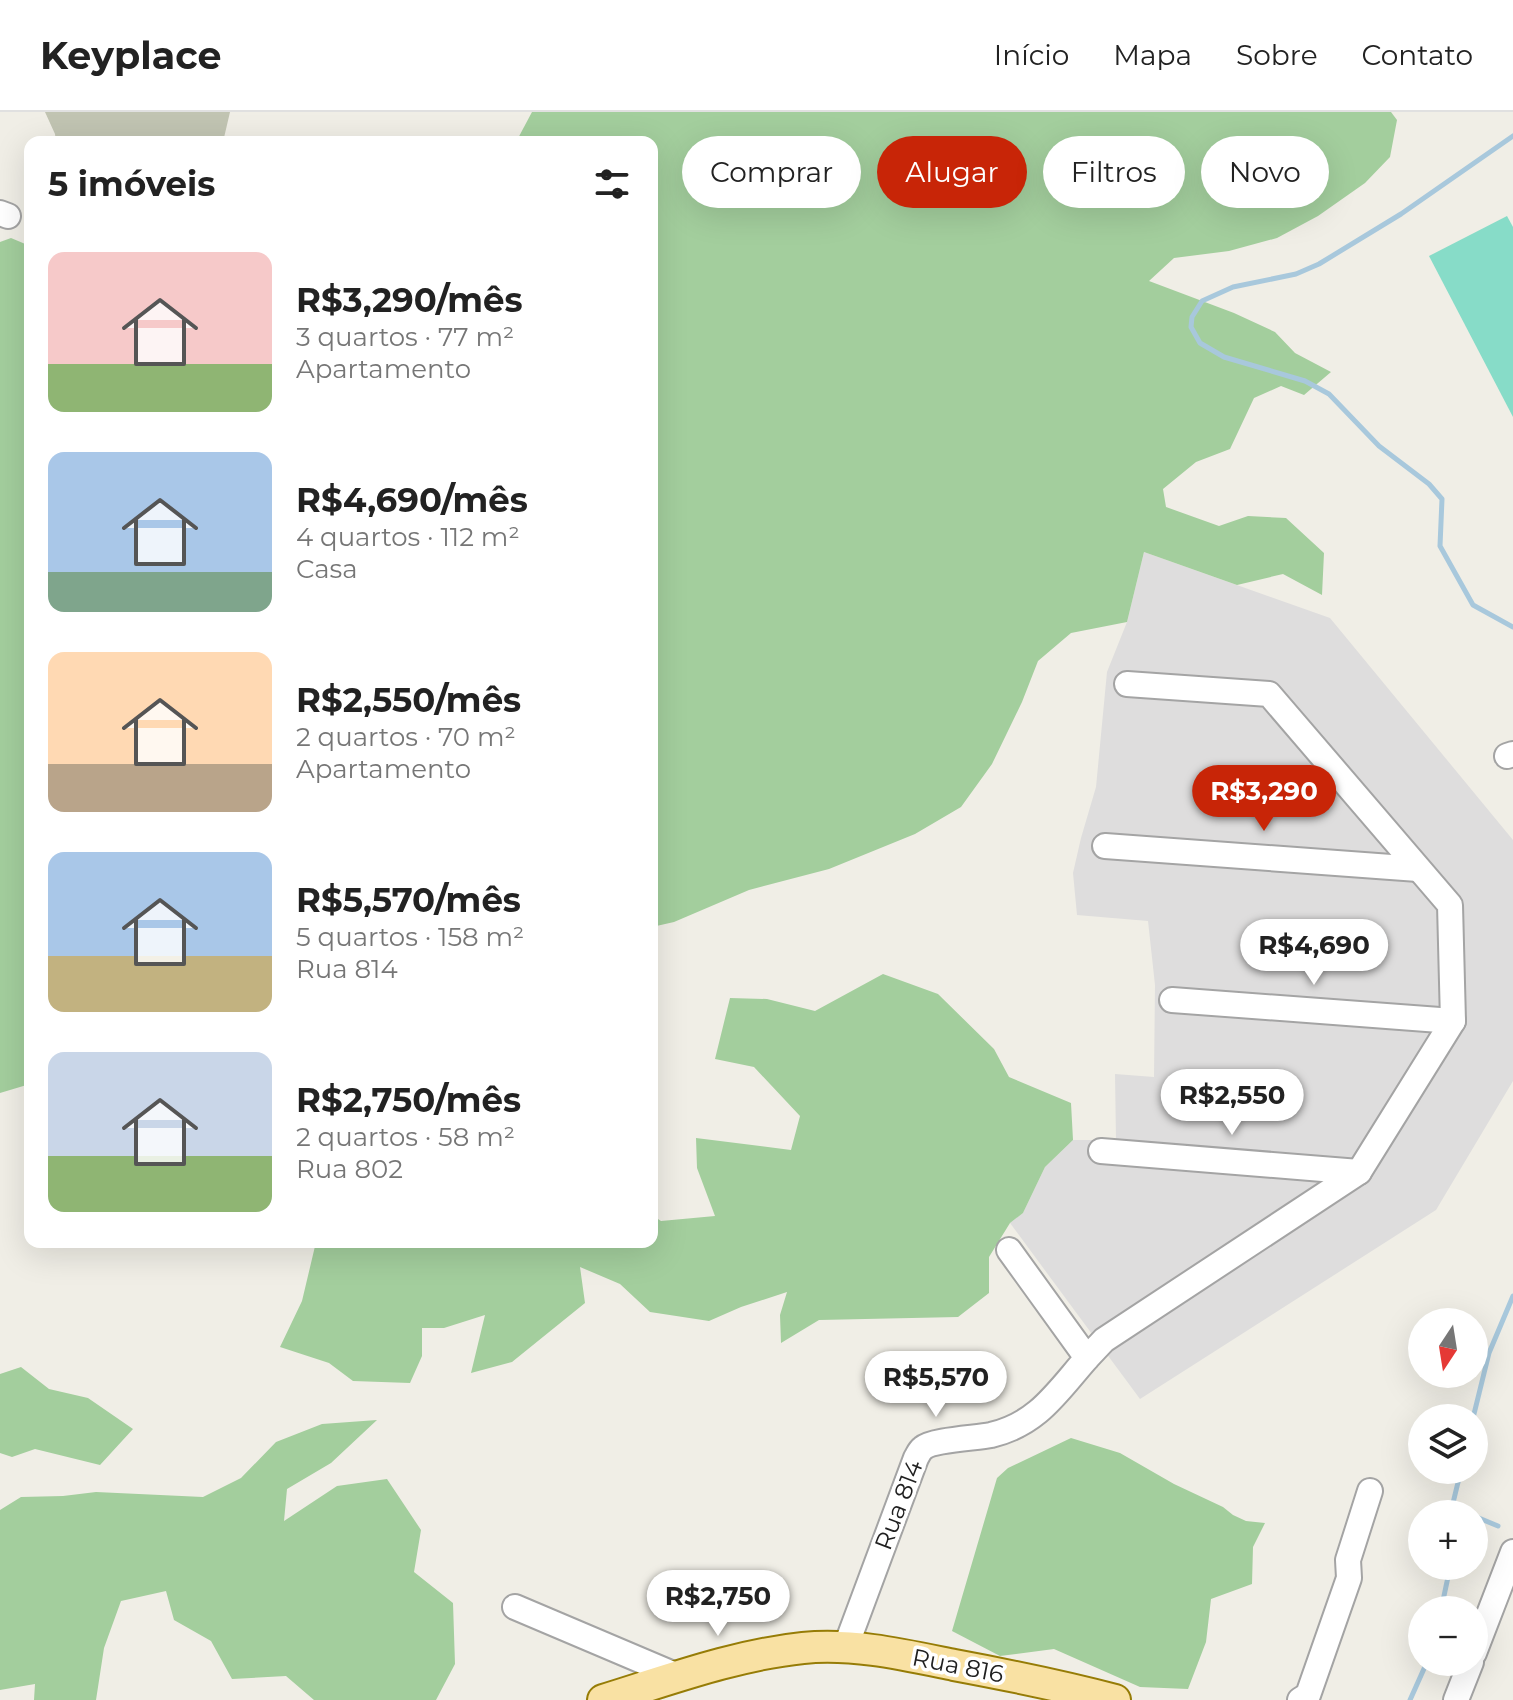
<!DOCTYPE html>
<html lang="pt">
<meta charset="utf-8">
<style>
:root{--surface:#fff;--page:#f6f6f6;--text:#222;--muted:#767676;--line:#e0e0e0;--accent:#c82507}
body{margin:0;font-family:Montserrat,sans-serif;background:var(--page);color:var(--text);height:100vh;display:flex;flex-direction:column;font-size:30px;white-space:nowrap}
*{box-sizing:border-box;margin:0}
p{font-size:26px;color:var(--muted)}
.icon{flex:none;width:44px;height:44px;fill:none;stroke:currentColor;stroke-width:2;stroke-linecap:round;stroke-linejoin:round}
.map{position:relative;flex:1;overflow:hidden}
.panel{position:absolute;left:24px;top:24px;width:634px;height:1112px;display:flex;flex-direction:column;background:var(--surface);border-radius:16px;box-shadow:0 8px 32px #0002}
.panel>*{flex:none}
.banner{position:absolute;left:682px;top:24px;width:710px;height:72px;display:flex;gap:16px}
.needle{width:52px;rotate:192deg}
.fabs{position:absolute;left:1408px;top:1196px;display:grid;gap:16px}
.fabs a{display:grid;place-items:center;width:80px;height:80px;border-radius:50%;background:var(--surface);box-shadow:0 8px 32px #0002;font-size:40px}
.price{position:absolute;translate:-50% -68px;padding:0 18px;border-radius:28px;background:#fff;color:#222;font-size:26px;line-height:52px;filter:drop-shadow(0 2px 4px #0008)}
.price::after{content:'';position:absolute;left:50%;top:48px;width:24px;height:18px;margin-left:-12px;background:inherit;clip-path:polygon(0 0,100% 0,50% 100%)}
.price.on{background:var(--accent);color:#fff}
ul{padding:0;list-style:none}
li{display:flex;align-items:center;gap:24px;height:200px;padding:0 24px}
li span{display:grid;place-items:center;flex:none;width:224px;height:160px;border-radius:16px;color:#555}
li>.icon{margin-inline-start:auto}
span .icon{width:96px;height:96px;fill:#fffc;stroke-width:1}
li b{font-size:34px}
h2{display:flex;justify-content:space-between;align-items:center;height:96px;padding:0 24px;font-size:34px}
.chip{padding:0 28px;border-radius:36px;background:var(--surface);box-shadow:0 8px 32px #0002;font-size:28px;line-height:72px}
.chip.on{background:var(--accent);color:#fff}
header{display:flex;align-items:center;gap:48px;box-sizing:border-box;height:112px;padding:0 40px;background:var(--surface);border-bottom:2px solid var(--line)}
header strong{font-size:38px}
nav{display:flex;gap:44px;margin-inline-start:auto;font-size:28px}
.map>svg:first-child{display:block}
</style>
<header>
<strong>Keyplace</strong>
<nav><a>Início</a><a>Mapa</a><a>Sobre</a><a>Contato</a></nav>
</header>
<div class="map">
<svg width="1513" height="1588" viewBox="0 0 1513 1588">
<rect width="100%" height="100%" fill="#f0eee6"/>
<!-- residential -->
<path fill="#dedddd" d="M1144 440 1330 506 1513 728V969L1436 1098 1140 1287 1010 1111 1023 1101 1045 1055 1073 1028H1116L1115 962 1154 965 1155 873 1148 809 1077 803 1073 761 1081 726 1096 675 1107 560 1127 510Z"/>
<!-- construction -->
<path fill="#c1c4b2" d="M45 0H230L223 30H56L55 22Z"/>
<!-- forest -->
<g fill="#a3ce9d">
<path d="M532 0H1391L1397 8 1390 45 1365 71 1318 104 1277 126 1229 139 1174 146 1149 169 1234 201 1275 220 1295 241 1331 260 1304 283 1281 274 1254 286 1230 337 1196 350 1163 377 1166 395 1219 414 1248 404 1286 406 1324 441 1322 483 1283 462 1237 473 1144 440 1127 510 1071 521 1038 549 1022 590 992 652 961 695 915 722 829 757 749 778 674 810 652 815V30H516Z"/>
<path d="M11 126 30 134V972L0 981V130Z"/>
<path d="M883 862 938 882 994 937 1009 965 1071 991 1073 1028 1045 1055 1023 1101 1010 1111 989 1145V1181L958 1205 819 1208 781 1231 780 1203 787 1180 741 1195 709 1209 650 1200 620 1172 580 1155 585 1191 512 1250 471 1261 485 1203 444 1216H422V1244L410 1271 353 1269 329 1251 280 1235 302 1189 316 1130H652V1103L661 1109 715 1104 697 1056 696 1026 791 1038 800 1004 754 955 715 947 730 886 767 887 815 899Z"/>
<path d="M21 1255 49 1277 88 1286 133 1317 100 1353 35 1337 12 1345 0 1341V1262Z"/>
<path d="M377 1308 331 1351 287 1377 284 1409 337 1374 387 1367 421 1418 414 1460 453 1491 455 1552 436 1588H314L286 1564 232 1567 211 1529 174 1508 166 1479 121 1489 104 1536 96 1588H34L35 1572 0 1578V1398L21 1385 63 1384 96 1380 203 1385 241 1366 276 1330 322 1312Z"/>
<path d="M1071 1326 1120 1341 1174 1372 1223 1395 1233 1403 1246 1409 1265 1411 1253 1435 1252 1472 1211 1487 1206 1530 1188 1577 1140 1575 1054 1537 1000 1544 952 1519 997 1366 1008 1356Z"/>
</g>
<!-- pitch -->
<path fill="#87dcc8" d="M1507 104 1513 115V305L1429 144Z"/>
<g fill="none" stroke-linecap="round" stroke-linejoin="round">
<!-- stream -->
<g stroke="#a8c8dc" stroke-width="5">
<path d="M1513 24 1401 102 1319 152 1296 162 1233 175 1202 189 1192 205 1191 215 1200 231 1224 245 1305 269 1329 282 1379 334 1429 372 1442 387 1440 434 1473 493 1513 515"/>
<path d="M1473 1306 1489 1241 1513 1184"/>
<path d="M1461 1358 1453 1391 1470 1402"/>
<path d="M1474 1404 1498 1414"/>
<path d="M1441 1498 1448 1465V1454"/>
<path d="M1410 1588 1427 1550"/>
</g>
<!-- minor casing -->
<g stroke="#a4a4a4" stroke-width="28">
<g id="minor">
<path d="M0 101 8 104"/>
<path d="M1507 644 1513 642"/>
<path d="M1105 734 1418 757"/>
<path d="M1172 888 1453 909"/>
<path d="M1101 1039 1359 1060"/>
<path d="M1087 1246 1104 1228 1359 1060 1453 909 1450 793 1269 582 1127 572"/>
<path d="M515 1495 680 1565"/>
<path d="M846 1534 916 1346C918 1343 919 1339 923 1336 932 1328 976 1326 991 1323 1038 1312 1057 1280 1087 1246L1009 1138"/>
<path d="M1474 1541 1513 1440"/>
<path d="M1300 1588 1308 1583 1349 1466 1348 1448 1370 1379"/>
<path d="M1456 1588 1471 1550"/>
</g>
</g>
<!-- major casing -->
<g stroke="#967c06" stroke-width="34">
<path id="major" d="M603 1588C668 1568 735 1543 803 1536 854 1531 905 1543 954 1553 1008 1563 1062 1574 1115 1588"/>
</g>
<!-- minor -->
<use href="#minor" stroke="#fff" stroke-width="24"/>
<!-- major -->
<use href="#major" stroke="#f9e1a3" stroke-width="30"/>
</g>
<g text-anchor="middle" stroke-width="7" stroke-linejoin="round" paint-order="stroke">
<!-- street labels -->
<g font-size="24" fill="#202020" stroke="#fff">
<text transform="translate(899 1393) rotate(-69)" y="8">Rua 814</text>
<text transform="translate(958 1554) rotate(11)" y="8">Rua 816</text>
</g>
</g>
</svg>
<div class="fabs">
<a><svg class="needle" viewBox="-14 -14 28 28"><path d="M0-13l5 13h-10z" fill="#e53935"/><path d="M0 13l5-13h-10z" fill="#767676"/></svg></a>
<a><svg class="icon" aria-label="layers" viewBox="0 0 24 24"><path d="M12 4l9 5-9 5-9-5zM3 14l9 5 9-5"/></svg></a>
<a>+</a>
<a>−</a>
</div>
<b class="price on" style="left:1264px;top:721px">R$3,290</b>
<b class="price" style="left:1314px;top:875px">R$4,690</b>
<b class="price" style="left:1232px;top:1025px">R$2,550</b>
<b class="price" style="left:936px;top:1307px">R$5,570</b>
<b class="price" style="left:718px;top:1526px">R$2,750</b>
<div class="banner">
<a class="chip">Comprar</a>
<a class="chip on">Alugar</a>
<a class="chip">Filtros</a>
<a class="chip">Novo</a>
</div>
<section class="panel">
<h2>5 imóveis<svg class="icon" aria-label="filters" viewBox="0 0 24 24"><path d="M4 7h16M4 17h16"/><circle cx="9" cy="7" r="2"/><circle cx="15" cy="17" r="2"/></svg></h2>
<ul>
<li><span style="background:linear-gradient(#f6c9c9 70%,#8fb573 0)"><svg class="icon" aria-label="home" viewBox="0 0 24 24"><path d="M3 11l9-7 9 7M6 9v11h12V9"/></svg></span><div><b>R$3,290/mês</b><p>3 quartos · 77 m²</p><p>Apartamento</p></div></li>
<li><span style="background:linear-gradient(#a9c7e8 75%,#7fa58c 0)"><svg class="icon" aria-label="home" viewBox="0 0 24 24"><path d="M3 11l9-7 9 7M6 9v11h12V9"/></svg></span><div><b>R$4,690/mês</b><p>4 quartos · 112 m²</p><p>Casa</p></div></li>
<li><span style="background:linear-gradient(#ffd9b3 70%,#b9a48a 0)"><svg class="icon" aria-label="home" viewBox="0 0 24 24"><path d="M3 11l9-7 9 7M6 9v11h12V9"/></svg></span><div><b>R$2,550/mês</b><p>2 quartos · 70 m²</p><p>Apartamento</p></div></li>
<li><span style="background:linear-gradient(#a9c7e8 65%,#c2b280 0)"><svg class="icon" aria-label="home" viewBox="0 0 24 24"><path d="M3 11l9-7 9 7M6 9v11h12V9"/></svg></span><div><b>R$5,570/mês</b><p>5 quartos · 158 m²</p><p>Rua 814</p></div></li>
<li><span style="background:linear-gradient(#c9d6e8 65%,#8fb573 0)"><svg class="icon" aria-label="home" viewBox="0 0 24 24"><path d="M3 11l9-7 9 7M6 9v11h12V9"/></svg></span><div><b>R$2,750/mês</b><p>2 quartos · 58 m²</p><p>Rua 802</p></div></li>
</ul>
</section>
</div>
